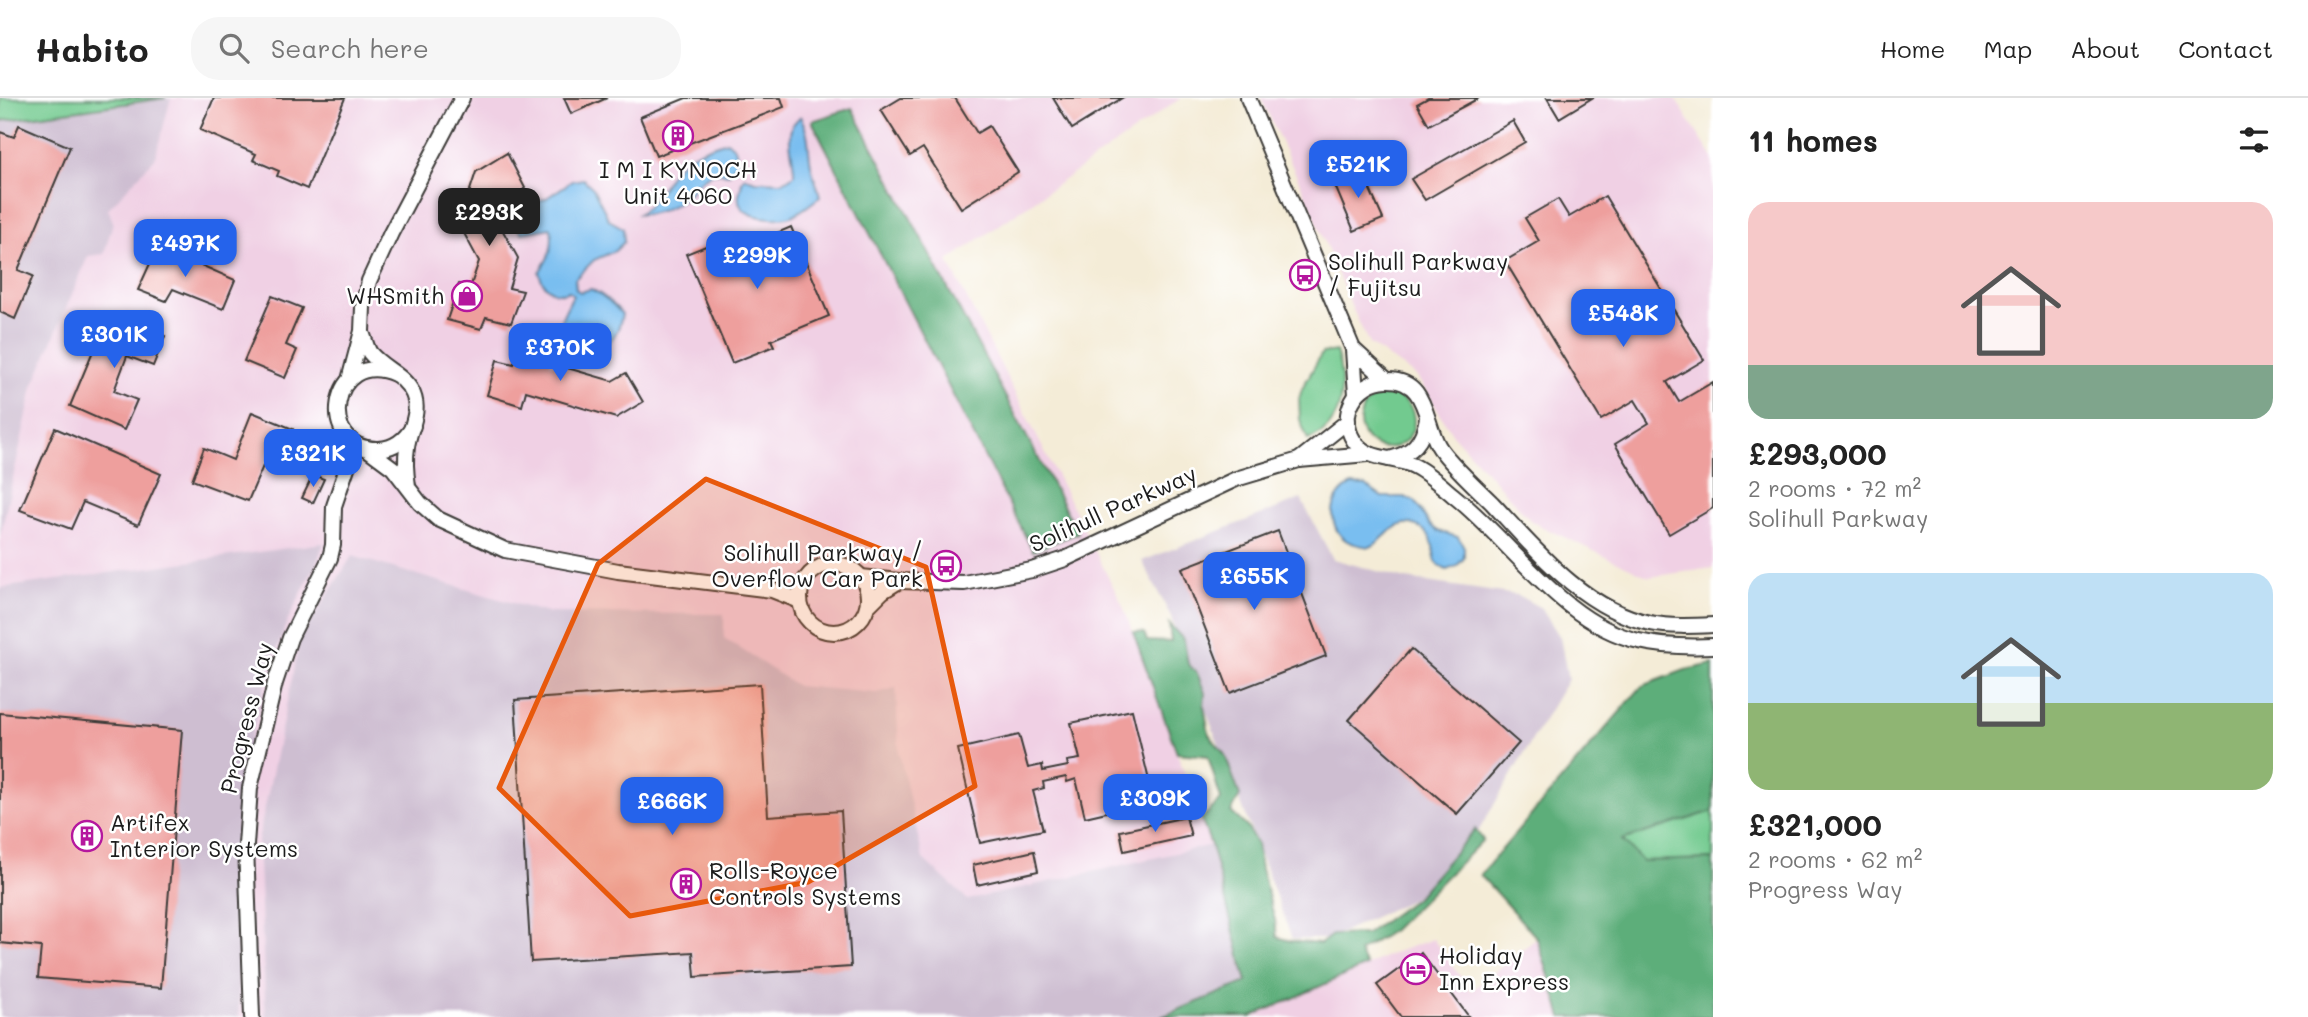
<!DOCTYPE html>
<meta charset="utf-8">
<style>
:root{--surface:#fff;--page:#f6f6f6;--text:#222;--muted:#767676;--line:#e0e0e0;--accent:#2563eb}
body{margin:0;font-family:Mali,sans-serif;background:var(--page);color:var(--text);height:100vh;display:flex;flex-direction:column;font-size:26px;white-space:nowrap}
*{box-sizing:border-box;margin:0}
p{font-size:23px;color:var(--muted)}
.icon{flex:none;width:38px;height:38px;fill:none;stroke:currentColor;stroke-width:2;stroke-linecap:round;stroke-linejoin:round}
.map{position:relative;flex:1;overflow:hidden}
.drawer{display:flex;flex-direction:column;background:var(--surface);width:595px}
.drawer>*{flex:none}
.price{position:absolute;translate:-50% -60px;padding:0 16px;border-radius:14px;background:var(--accent);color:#fff;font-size:23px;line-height:46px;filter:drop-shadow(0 2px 4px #0008)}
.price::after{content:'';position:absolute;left:50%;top:42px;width:21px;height:16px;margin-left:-10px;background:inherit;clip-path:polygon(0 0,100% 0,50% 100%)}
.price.active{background:#222;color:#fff}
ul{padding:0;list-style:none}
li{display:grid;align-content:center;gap:14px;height:371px;padding:0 35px}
li span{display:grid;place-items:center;height:217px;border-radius:21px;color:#555}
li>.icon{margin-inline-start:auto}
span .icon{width:126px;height:126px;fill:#fffc;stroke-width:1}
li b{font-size:30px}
h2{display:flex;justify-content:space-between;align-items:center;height:84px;padding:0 35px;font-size:30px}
header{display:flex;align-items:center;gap:42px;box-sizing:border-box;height:98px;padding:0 35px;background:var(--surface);border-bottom:2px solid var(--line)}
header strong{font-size:33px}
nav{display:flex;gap:38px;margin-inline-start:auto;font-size:24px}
.search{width:490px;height:63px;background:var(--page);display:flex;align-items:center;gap:18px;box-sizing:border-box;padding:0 24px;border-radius:28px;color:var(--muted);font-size:26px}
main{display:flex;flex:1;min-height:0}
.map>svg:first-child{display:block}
</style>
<header>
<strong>Habito</strong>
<div class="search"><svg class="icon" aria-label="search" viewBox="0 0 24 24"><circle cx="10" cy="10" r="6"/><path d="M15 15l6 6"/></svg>Search here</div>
<nav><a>Home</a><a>Map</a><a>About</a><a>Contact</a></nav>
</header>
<main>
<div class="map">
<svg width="1713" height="919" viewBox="0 0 1713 919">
<rect width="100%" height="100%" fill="#fff"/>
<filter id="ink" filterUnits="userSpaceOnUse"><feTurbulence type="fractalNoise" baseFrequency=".0143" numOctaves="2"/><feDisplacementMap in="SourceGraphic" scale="14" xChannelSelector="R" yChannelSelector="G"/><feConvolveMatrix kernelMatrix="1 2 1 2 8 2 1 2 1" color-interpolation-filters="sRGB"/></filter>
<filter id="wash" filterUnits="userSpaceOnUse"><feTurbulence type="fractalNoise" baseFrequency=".00686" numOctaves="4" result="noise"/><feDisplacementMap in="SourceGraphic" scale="28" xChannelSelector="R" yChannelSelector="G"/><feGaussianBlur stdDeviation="1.57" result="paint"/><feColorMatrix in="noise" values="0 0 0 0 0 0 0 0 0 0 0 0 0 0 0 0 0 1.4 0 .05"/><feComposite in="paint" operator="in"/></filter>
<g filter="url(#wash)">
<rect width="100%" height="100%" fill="#f4ecd7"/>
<!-- built -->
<g fill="#f0d0e4">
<path d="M166 0H1181L948 163 1123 508 1211 747 1247 884 1161 919H0V23Z"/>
<path d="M1261 0H1675L1713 60V470L1649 479 1532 424 1453 337 1417 279 1369 246 1347 199 1309 105Z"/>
<path d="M1537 840 1562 919H1251L1396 854 1433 841 1471 893Z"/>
</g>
<!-- industrial -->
<g fill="#cebed1">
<path d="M171 0 155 60 108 111 113 124 104 156 88 158 33 289 0 439V23Z"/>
<path d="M1301 401 1333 461 1406 481 1517 497 1541 510 1560 539 1568 581 1475 739 1413 801 1327 841H1292L1170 517 1142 463Z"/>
<path d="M324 445 318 462 288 522 270 570 251 638 237 730 239 919H0V490Z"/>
<path d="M352 458 547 515 724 516V540L797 588 876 595 896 590 899 654 923 761 968 802 1211 747 1247 884 1161 919H266L258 743 300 541Z"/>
</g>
<!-- green -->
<g fill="#72ca8f" stroke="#477356" stroke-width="2">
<path d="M0 0H166L0 23Z"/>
<path d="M1336 253C1346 284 1345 330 1308 342L1300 322 1299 301 1302 291 1322 255Z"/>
<circle cx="1387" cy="323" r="27"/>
<path d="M1713 713V761L1642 763 1622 742Z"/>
</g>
<!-- forest -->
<g fill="#5dae7a" stroke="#3c654b" stroke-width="2">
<path d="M852 10 1078 435 1033 453 812 23Z"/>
<path d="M1169 526 1184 542 1188 566 1197 575 1205 595 1204 608 1209 636 1225 657 1240 698 1231 714 1247 729 1257 746 1261 771 1275 822 1277 839 1291 843 1320 846 1332 837 1366 836 1415 801 1475 731 1483 742 1393 832 1359 854 1366 868 1251 919H1161L1247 884 1211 747 1201 721 1221 702 1208 658 1177 655 1133 534 1144 535 1147 543 1171 544Z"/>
<path d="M1713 566V713L1622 742 1642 763 1713 761V919H1562L1537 840 1480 777 1642 588 1685 572Z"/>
</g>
<!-- water -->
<g fill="#79bef0" stroke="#4a6d86" stroke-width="2">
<path d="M800 18C811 39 807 47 811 67 813 78 818 88 820 99 811 105 798 117 788 119 770 123 731 119 740 93 742 87 740 84 745 79L755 83 783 84 794 77C795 63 786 41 792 28 792 27 800 19 800 18Z"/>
<path d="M727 43 735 50 738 61 729 76C708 72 701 81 688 96 676 108 655 118 638 116 655 105 662 88 673 73 686 56 708 49 727 43Z"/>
<path d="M583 81 593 90 609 122 623 130 624 144 615 153 594 162 575 181 576 191 580 194 591 191C603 197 613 205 622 216 617 247 600 254 571 252 550 230 563 219 573 197L569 193C554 200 542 188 539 174 550 159 554 148 551 130L522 135 510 121 531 105 545 101 572 83Z"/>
<path d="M1352 387 1366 388 1382 399H1404L1415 403 1430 427 1438 433 1458 439 1464 449V460L1457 468 1447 472C1441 469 1437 467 1435 461 1433 454 1434 446 1430 439 1424 430 1411 423 1401 427 1388 431 1382 444 1370 449 1362 448 1354 447 1347 443 1326 429 1329 397 1352 387Z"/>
</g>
<g id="blocks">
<!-- building -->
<g fill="#ee9f9d">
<path d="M214 0H345L307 91 277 78 279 73 253 62 256 56 200 32Z"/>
<path d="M564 0H607L571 16Z"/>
<path d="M686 0H781L784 9 656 58 640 19Z"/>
<path d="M901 0H955L977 35 989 28 1018 74 961 110 923 50 910 58 881 12Z"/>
<path d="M1053 0H1122L1072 31Z"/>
<path d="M1428 0H1479L1429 27 1417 6Z"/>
<path d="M1547 0H1592L1559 20Z"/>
<path d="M1513 23 1525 44 1425 102 1411 81Z"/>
<path d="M19 27 70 49 18 172 33 178 15 221 0 214V34L14 39Z"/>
<path d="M507 55 525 90 516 99 507 98 498 124 518 160 509 190 523 193 511 225 486 219 481 231 447 222 459 186 470 190 479 163 459 126 476 74Z"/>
<path d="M1361 71 1383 121 1354 133 1333 83Z"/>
<path d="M1605 98 1704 262 1667 284 1679 304 1713 284V410L1669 436 1615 346 1649 325 1635 302 1601 322 1505 163 1539 143 1525 120 1558 101 1569 119Z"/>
<path d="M791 129 829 218 771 242 774 248 732 265 686 156 728 139 735 153Z"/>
<path d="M158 148 235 182 223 211 173 191 166 203 138 192Z"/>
<path d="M272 198 302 210 286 247 297 252 285 280 244 263Z"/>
<path d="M108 217 165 238 153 268 127 258 114 293 137 302 124 332 70 308Z"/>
<path d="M521 240 553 249 550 265 612 283 626 275 643 304 616 320 526 293 522 308 487 297 497 262 514 266Z"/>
<path d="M252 314 293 331 282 360 269 354 248 403 192 382 204 350 233 362Z"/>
<path d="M55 330 161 376 138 427 83 404 71 431 20 412Z"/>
<path d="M313 377 324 381 313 405 302 400Z"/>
<path d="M1278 433 1326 558 1230 595 1182 470Z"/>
<path d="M1411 551 1519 645 1457 716 1349 622Z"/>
<path d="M760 586 768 718 841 713 851 869 695 879 693 854 531 864 515 602Z"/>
<path d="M1132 612 1154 703 1085 719 1076 681 1067 684 1066 679 1043 684 1044 690 1033 693 1043 732 980 745 958 651 1019 637 1028 670 1042 667 1043 673 1068 668 1067 663 1080 661 1071 625Z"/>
<path d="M0 615 182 632 161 890 38 880 41 849 0 845Z"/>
<path d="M1186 719 1191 738 1124 753 1120 733Z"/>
<path d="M1034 753 1038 773 977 787 973 767Z"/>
<path d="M1421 855 1469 919H1401L1377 887Z"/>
</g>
</g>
</g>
<g filter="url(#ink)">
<use href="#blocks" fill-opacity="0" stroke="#3c3b38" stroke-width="2"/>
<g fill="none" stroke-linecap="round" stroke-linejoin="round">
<!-- minor casing -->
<g stroke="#3c3b38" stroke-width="18">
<g id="minor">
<path d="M1248 0 1353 251 1356 297"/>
<path d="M362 235C365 241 366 249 370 255 383 271 405 277 413 296 421 315 409 331 407 349 405 362 406 375 408 388"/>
<path d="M1353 251 1387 282"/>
<path d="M395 276C330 248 315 354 379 351 394 350 406 341 413 328"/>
<path d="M349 282 362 233 363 209 369 183 391 135 462 0"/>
<path d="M366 350 393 370 420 405 438 421 505 452 618 473 772 492 800 503"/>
<path d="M1389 361C1413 356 1423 343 1427 320"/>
<path d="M1299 362 1348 323"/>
<circle cx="834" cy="500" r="34"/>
<path d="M861 479 899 483 964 485 1032 472 1065 461 1236 381 1299 362 1368 356"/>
<path d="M868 508 883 493 899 483"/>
<path d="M1713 527C1692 528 1670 529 1650 525 1584 512 1535 451 1492 405 1478 391 1446 362 1438 347 1424 322 1427 281 1387 282 1356 283 1337 317 1354 343 1368 364 1396 358 1416 369 1429 376 1442 388 1454 398 1512 444 1564 527 1639 543 1664 549 1688 549 1713 548"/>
<path d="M252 919 246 747 250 690 275 585 290 540 330 460 333 447 334 408 355 346"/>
</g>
</g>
<!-- minor -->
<use href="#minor" stroke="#fff" stroke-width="14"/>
</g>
</g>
<!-- marked area -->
<path fill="#e8590c" fill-opacity="0.2" stroke="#e8590c" stroke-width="5" stroke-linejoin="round" d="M706 381 926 469 975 688 808 784 630 818 499 690 598 466Z"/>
<!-- icons -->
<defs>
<g id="building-ring" transform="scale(1.575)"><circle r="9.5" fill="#fff" stroke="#b5179e" stroke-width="1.5"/><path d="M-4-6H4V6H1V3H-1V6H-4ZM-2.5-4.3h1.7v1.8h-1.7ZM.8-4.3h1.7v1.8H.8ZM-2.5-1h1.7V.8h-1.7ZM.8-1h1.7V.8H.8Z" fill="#b5179e"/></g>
<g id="bus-ring" transform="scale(1.575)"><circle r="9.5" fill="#fff" stroke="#b5179e" stroke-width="1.5"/><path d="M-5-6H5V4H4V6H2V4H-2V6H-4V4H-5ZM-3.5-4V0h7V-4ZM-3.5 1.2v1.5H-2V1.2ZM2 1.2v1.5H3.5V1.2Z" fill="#b5179e"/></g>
<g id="shop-ring" transform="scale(1.575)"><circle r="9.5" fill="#fff" stroke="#b5179e" stroke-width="1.5"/><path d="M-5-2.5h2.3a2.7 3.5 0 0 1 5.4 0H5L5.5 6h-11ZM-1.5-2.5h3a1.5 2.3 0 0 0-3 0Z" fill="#b5179e"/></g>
<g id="hotel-ring" transform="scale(1.575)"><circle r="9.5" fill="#fff" stroke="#b5179e" stroke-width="1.5"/><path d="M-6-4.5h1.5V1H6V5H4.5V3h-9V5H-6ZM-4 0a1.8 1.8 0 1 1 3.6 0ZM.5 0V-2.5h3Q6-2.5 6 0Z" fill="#b5179e"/></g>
</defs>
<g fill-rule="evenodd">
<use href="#building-ring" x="678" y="38"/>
<use href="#bus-ring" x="1305" y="177"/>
<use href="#shop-ring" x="467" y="198"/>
<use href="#bus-ring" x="946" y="468"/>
<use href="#building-ring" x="87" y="738"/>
<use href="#building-ring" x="686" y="786"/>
<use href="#hotel-ring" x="1416" y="871"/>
</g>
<g text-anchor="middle" stroke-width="5" stroke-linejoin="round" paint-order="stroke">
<!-- poi labels -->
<g font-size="23" fill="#1c1c1c" stroke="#fff" text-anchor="start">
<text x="678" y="80" text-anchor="middle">I M I KYNOCH<tspan x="678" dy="26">Unit 4060</tspan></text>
<text x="1328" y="172">Solihull Parkway<tspan x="1328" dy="26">/ Fujitsu</tspan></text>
<text x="444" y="206" text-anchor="end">WHSmith</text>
<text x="923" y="463" text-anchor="end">Solihull Parkway /<tspan x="923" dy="26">Overflow Car Park</tspan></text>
<text x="110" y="733">Artifex<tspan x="110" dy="26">Interior Systems</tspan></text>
<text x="709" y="781">Rolls-Royce<tspan x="709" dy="26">Controls Systems</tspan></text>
<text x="1439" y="866">Holiday<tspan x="1439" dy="26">Inn Express</tspan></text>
</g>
<!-- street labels -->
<g font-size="23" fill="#1c1c1c" stroke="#fff">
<text transform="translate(1113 411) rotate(-24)" y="8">Solihull Parkway</text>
<text transform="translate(247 620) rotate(-76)" y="8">Progress Way</text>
</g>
</g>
</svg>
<b class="price" style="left:1358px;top:102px">£521K</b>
<b class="price active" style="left:489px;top:150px">£293K</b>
<b class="price" style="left:185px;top:181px">£497K</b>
<b class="price" style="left:757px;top:193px">£299K</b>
<b class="price" style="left:1623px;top:251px">£548K</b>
<b class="price" style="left:114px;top:272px">£301K</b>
<b class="price" style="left:560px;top:285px">£370K</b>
<b class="price" style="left:313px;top:391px">£321K</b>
<b class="price" style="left:1254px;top:514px">£655K</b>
<b class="price" style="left:1155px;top:736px">£309K</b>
<b class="price" style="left:672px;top:739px">£666K</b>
</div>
<section class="drawer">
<h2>11 homes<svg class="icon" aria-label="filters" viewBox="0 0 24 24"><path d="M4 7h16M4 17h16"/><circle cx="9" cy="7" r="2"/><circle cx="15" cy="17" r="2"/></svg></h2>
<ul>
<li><span style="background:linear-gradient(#f6c9c9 75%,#7fa58c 0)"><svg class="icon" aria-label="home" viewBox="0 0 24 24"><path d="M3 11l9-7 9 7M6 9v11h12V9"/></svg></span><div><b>£293,000</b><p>2 rooms · 72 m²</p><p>Solihull Parkway</p></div></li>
<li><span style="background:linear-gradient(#bfe0f5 60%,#8fb573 0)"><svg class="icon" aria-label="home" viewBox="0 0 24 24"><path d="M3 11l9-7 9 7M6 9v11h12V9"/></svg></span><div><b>£321,000</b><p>2 rooms · 62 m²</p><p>Progress Way</p></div></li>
</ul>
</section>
</main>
